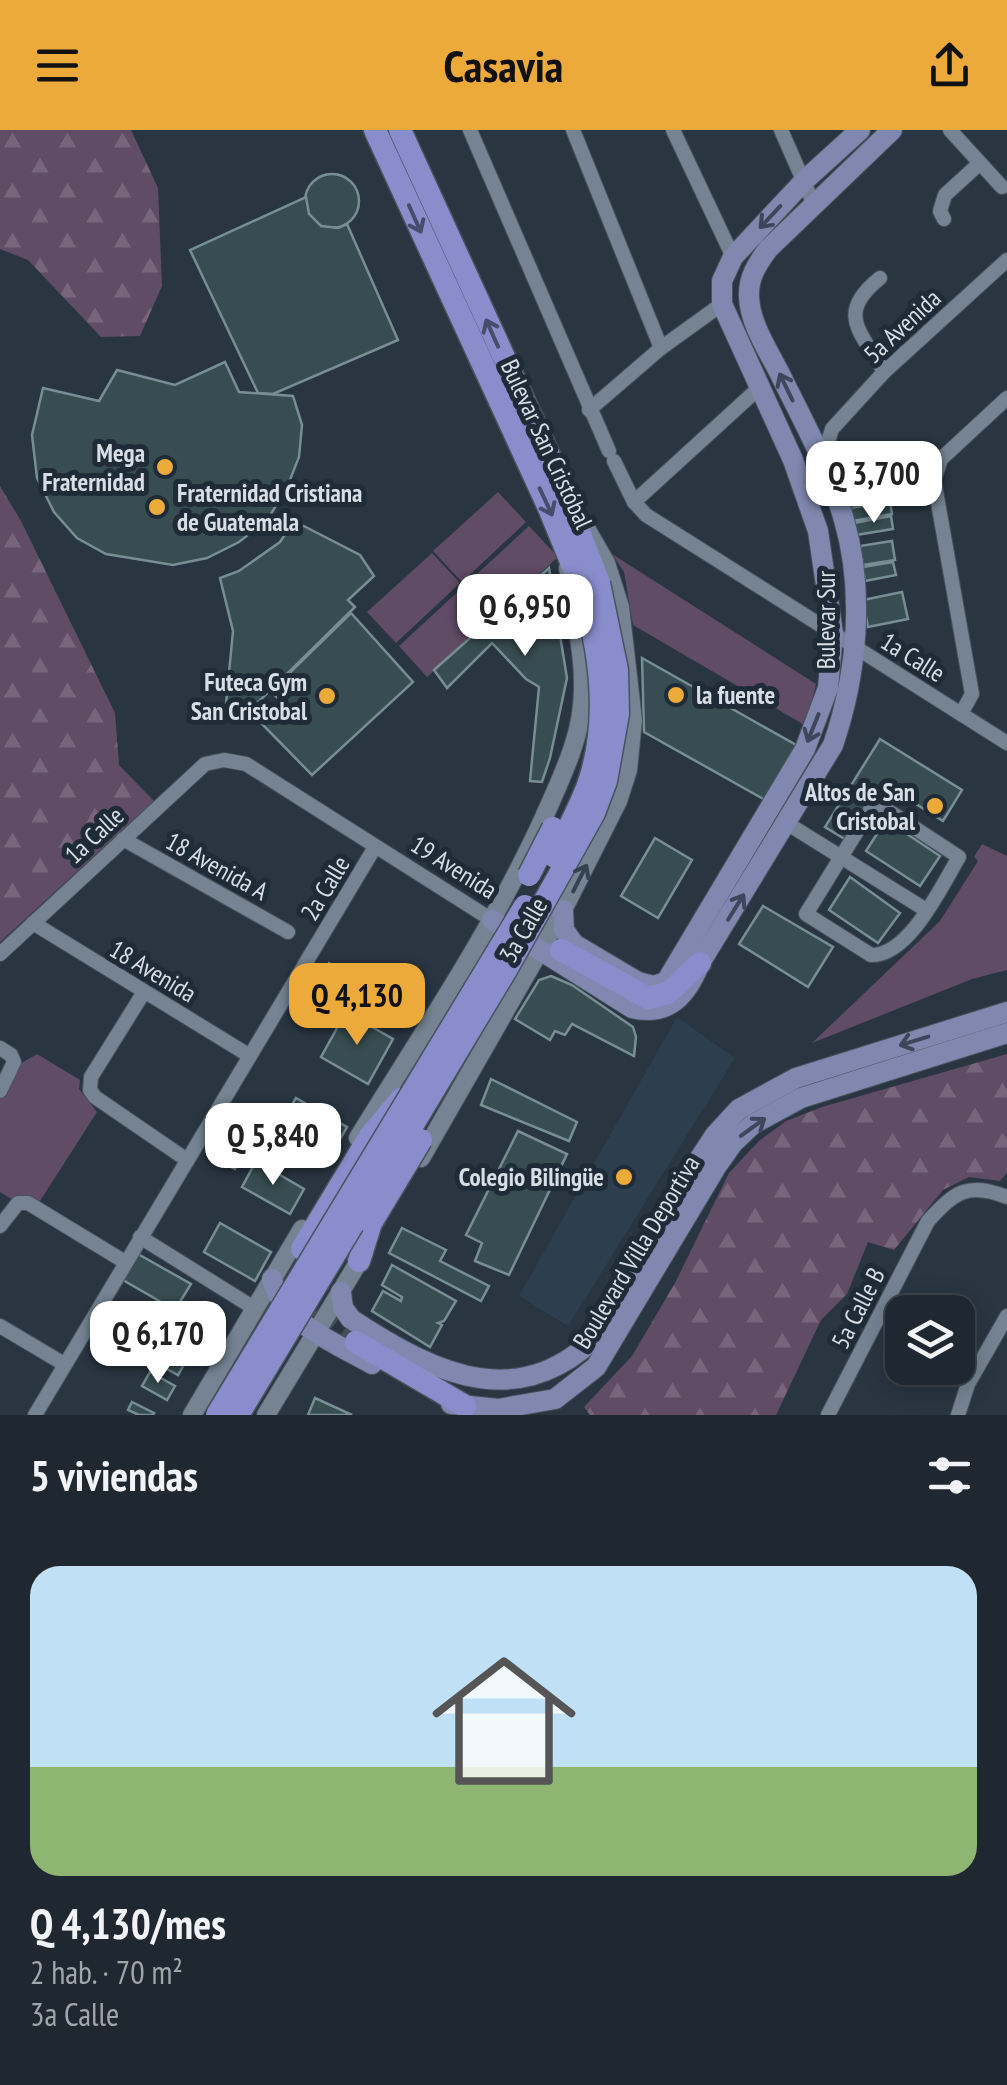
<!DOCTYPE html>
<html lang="es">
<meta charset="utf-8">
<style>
:root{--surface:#1f2831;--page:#2c343d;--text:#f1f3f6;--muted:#a1a6ab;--line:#3c444d;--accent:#ebaa39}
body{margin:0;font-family:"PT Sans Narrow",sans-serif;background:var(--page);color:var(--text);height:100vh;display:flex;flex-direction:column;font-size:38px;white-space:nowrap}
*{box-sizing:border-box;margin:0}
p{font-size:32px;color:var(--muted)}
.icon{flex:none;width:55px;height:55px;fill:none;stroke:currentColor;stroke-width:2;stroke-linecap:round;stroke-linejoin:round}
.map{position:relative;height:1285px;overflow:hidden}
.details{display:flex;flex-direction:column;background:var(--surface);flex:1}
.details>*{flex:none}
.tools{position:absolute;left:885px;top:1165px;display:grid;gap:20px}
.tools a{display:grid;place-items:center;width:90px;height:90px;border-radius:20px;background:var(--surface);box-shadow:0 5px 25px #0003,0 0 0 2px var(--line);font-size:50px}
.price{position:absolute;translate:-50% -85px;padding:0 22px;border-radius:20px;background:#fff;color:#222;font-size:32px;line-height:65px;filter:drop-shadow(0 2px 5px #0008)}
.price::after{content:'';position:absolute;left:50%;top:60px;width:30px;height:22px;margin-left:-15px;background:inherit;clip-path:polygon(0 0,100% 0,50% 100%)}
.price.active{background:var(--accent);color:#111}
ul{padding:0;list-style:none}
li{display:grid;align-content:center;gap:20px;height:530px;padding:0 30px}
li span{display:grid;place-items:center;height:310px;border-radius:30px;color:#555}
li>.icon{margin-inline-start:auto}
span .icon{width:180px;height:180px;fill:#fffc;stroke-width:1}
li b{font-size:42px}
h2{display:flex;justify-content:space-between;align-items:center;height:120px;padding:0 30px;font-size:42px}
header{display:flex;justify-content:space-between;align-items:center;height:130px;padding:0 30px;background:var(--accent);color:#111;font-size:45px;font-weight:700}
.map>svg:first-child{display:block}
</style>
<header><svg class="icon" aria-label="menu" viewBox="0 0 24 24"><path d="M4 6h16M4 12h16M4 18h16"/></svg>Casavia<svg class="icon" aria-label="share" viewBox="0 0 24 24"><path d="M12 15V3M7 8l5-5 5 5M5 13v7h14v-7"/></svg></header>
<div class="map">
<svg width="1007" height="1285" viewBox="0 0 1007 1285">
<defs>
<pattern id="forest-firs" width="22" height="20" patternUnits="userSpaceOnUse" patternTransform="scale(2.5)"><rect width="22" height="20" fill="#604c65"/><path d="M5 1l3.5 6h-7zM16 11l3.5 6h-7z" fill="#76657b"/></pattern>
</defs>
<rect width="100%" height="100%" fill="#293541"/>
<!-- built -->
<path fill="#2d3e4f" d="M677 887 735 928 568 1196 519 1166Z"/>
<!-- green -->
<g fill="#604c65">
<path d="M498 362 526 392 462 452 433 421Z"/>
<path d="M529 396 558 427 493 486 465 455Z"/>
<path d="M432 423 460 453 396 513 367 482Z"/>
<path d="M612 424 816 554 806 596 633 495 624 442Z"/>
<path d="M463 457 492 488 427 547 399 516Z"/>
<path d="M982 714 1007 726V840L972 849 812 913 940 791 978 731 974 727Z"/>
<path d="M37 924 80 950 79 959 97 982 40 1071 13 1070 0 1062V964L18 935Z"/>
</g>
<!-- forest -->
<g fill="url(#forest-firs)">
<path d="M0 0H131L158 58 162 156 140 206 101 207 28 130 0 119Z"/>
<path d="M0 356 21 391 115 583 119 635 154 671 0 812Z"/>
<path d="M1007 924V1043L1000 1051 969 1047 943 1060 894 1120 868 1112 847 1164 821 1190 776 1285H590L584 1277 632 1226 675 1153 729 1043 759 1011 786 991 822 977Z"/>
</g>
<!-- building -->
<g fill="#384d52" stroke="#778e94" stroke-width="2.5">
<circle cx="332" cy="71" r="27"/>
<path d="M306 67 309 84 321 96 338 98 347 94 398 210 273 264 258 263 190 120Z"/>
<path d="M225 232 239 262 293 266 302 295 299 327 286 360 267 390 239 412 207 428 173 435 106 424 77 408 54 382 37 348 32 305 43 258 99 271 117 240 175 255Z"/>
<path d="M890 371 892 384 853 391 851 378Z"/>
<path d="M891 386 893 399 856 405 854 393Z"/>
<path d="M294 391 360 425 374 446 348 470 355 477 242 588 226 574 233 501 220 448 239 441 280 412Z"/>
<path d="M892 411 895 430 863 435 860 416Z"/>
<path d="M893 432 896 445 865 451 863 437Z"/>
<path d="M549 438 567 548 550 628 542 652 530 651 539 557 526 549 492 513 447 558 434 540Z"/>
<path d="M902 462 908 489 868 497 863 470Z"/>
<path d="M351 483 413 552 312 645 262 594 283 574 271 561Z"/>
<path d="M642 528 798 616 767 671 644 602Z"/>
<path d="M880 609 962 660 943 691 884 654 848 711 825 697Z"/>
<path d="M886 690 940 726 920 756 866 721Z"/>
<path d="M655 708 692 730 658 788 621 766Z"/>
<path d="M850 747 900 783 878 813 829 780Z"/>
<path d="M763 776 833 817 808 857 739 814Z"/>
<path d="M329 833 374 857 360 882 316 858Z"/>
<path d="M551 846 572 855 633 897 636 907 634 926 572 894 565 905 555 901 550 910 515 889 539 850Z"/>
<path d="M346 882 393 909 368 954 321 927Z"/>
<path d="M491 949 577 992 569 1011 481 975Z"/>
<path d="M296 968 347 997 334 1020 283 990Z"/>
<path d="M518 1001 567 1024 509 1145 475 1131 482 1113 466 1105Z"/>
<path d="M222 1017 241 1027 235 1039 216 1029Z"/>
<path d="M256 1031 304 1059 290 1084 242 1057Z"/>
<path d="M220 1093 271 1122 255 1151 204 1122Z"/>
<path d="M402 1098 446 1120 440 1131 489 1156 481 1171 389 1123Z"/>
<path d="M138 1124 191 1154 175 1180 123 1150Z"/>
<path d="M392 1135 456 1171 444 1191 438 1193 442 1195 430 1217 372 1181 383 1161 401 1171 402 1167 382 1155Z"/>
<path d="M164 1218 186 1231 178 1245 156 1233Z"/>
<path d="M150 1242 175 1256 167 1270 142 1256Z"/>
<path d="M315 1268 352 1285H308Z"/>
<path d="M132 1272 154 1283 153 1285H139L128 1280Z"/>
</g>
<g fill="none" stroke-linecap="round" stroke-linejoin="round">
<!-- primary-tunnel -->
<path stroke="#434e5a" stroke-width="22" stroke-dasharray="22 11" stroke-linecap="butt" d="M301 1151 330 1191 356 1212"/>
<!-- minor casing -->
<g stroke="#48525d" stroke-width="16">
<g id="minor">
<path d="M470 0 609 321"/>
<path d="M573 0 661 218"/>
<path d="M673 0 733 127"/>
<path d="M781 0 814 75"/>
<path d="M950 0 1002 57"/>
<path d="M944 89 940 81 945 65 980 33"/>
<path d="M880 148C835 184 861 201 884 242"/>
<path d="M589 280 661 218 722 174"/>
<path d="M614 331 634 372 646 385 1007 613"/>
<path d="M822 331 832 299 884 242 1007 130"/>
<path d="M634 372 759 258"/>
<path d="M961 584 972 564 934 350 941 329 1007 268"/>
<path d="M875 672 959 727C941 757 909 826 871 825L806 784Z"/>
<path d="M788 694 926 780"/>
<path d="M123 709 288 802"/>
<path d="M33 793 250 926"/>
<path d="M0 824 205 634 224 630 246 634 492 790"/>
<path d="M144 862 91 947 90 960 95 967 187 1030"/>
<path d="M0 918 11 925 14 932 0 961"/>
<path d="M0 1096 18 1073H28L125 1132"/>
<path d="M140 1107 254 1178"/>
<path d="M0 1196 64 1234"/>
<path d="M35 1285 375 717"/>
<path d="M828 1285 928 1091C956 1061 967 1052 1007 1067"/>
<path d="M958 1285 968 1254 1007 1186"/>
</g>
</g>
<!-- tertiary casing -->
<g stroke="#48525d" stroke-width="20">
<g id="tertiary">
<path d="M358 1008C425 899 497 794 549 676 563 644 579 610 582 575 587 529 573 483 568 438"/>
<path d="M421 1028 563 780 618 671 628 640 633 590 620 477 606 433 587 400"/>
<path d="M192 1285 302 1099"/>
<path d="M266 1285 364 1123"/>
</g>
</g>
<!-- secondary casing -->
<g stroke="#48525d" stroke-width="22">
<g id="secondary">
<path d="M563 780 564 800 574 814 638 852 653 856 666 852 805 619 828 558 833 503 818 401 793 330 722 174V151L733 127 805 50 860 0"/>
<path d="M492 790 632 878C669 887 687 865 700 833L833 615C857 545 865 462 844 390 830 339 803 291 780 244 768 220 750 194 749 167 748 148 757 134 768 119L892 0"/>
<path d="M272 1149C284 1194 334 1212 372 1234"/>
<path d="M341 1162 343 1178 351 1189C439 1247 523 1285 603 1200L698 1031 715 1005 739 979 796 948 1007 882"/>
<path d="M451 1274 498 1279 555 1269 596 1237 716 1037 733 1013 753 994 801 968 1007 903"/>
</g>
</g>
<!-- primary casing -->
<g stroke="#48525d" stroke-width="25">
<g id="primary">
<path d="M375 0 549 378 581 456"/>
<path d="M400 0 552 332 599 453"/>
<path d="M561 820 648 868 668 863 700 833"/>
<path d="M302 1119 370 1006 401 969"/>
<path d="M359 1131 371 1093"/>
<path d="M356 1212 465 1276"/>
</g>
</g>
<!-- minor -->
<use href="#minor" stroke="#758392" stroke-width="14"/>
<!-- tertiary -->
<use href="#tertiary" stroke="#758392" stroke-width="18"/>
<!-- secondary -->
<use href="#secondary" stroke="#8088af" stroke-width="20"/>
<!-- primary -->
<use href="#primary" stroke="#8a8dcc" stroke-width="22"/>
<!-- primary-bridge casing -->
<g stroke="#48525d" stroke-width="25" stroke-linecap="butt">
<g id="primary-bridge">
<path d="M555 727C566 701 582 675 590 649 610 586 600 518 581 456"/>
<path d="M529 745 553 698"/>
<path d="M371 1093 421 1010"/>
<path d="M217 1285 525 776"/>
<path d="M238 1285 506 840 594 683 606 651 618 584 617 540 599 453"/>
</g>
</g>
<!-- primary-bridge -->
<use href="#primary-bridge" stroke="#8a8dcc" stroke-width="22"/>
</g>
<!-- one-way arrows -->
<defs><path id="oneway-shaft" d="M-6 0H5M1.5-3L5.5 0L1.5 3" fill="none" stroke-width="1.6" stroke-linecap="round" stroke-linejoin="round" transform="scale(2.5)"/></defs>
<g stroke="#3c475b">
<use href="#oneway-shaft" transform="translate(770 87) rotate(133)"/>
<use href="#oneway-shaft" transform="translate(786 257) rotate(-116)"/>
<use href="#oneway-shaft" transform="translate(813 598) rotate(112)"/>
<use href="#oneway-shaft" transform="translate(736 777) rotate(-58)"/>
<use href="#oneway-shaft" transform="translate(914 911) rotate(163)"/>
<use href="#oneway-shaft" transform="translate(753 997) rotate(-36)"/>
</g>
<g stroke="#444d6b">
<use href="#oneway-shaft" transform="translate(415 89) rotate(66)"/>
<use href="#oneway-shaft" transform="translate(492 203) rotate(-114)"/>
<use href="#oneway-shaft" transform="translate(546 372) rotate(65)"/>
</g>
<use stroke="#34414e" href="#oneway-shaft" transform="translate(580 748) rotate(-63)"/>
<!-- markers -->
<g fill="#ebaa39" stroke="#1f2b37" stroke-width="4">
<circle cx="165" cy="337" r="10"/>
<circle cx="157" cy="377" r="10"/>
<circle cx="676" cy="565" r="10"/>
<circle cx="327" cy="566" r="10"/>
<circle cx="935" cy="676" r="10"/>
<circle cx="624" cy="1047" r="10"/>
</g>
<g text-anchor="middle" stroke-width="10" stroke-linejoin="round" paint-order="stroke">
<!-- street labels -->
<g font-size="25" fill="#d7dee6" stroke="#1f2b37">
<text transform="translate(902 196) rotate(-43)" y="9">5a Avenida</text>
<text transform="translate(547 314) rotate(65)" y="9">Bulevar San Cristóbal</text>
<text transform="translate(826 490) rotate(-90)" y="9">Bulevar Sur</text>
<text transform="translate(913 527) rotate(32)" y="9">1a Calle</text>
<text transform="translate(94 705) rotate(-43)" y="9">1a Calle</text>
<text transform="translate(217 736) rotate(29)" y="9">18 Avenida A</text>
<text transform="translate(454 737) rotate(32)" y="9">19 Avenida</text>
<text transform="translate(325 758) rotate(-59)" y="9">2a Calle</text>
<text transform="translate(523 800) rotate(-60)" y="9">3a Calle</text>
<text transform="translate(153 841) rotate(31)" y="9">18 Avenida</text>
<text transform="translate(636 1122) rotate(-59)" y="9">Boulevard Villa Deportiva</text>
<text transform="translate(858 1178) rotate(-63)" y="9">5a Calle B</text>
</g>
<!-- poi labels -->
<g font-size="25" font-weight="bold" fill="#d7dee6" stroke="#1f2b37" text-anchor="end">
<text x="145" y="332">Mega<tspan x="145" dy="29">Fraternidad</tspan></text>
<text x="177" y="372" text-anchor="start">Fraternidad Cristiana<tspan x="177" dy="29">de Guatemala</tspan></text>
<text x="307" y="561">Futeca Gym<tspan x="307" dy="29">San Cristobal</tspan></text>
<text x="696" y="574" text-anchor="start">la fuente</text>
<text x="915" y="671">Altos de San<tspan x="915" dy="29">Cristobal</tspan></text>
<text x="604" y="1056">Colegio Bilingüe</text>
</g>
</g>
</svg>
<div class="tools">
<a><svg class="icon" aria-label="layers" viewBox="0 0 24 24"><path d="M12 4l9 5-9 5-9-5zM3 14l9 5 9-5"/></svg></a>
</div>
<b class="price" style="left:874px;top:396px">Q 3,700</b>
<b class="price" style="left:525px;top:529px">Q 6,950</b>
<b class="price active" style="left:357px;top:918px">Q 4,130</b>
<b class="price" style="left:273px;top:1058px">Q 5,840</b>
<b class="price" style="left:158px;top:1256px">Q 6,170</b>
</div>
<section class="details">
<h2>5 viviendas<svg class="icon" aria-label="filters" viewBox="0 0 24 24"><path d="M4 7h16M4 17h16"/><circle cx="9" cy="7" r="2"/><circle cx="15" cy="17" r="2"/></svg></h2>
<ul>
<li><span style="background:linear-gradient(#bfe0f5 65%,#8fb573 0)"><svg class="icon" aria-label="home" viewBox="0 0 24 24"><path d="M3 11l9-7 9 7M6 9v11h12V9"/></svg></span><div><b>Q 4,130/mes</b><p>2 hab. · 70 m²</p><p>3a Calle</p></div></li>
</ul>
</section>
